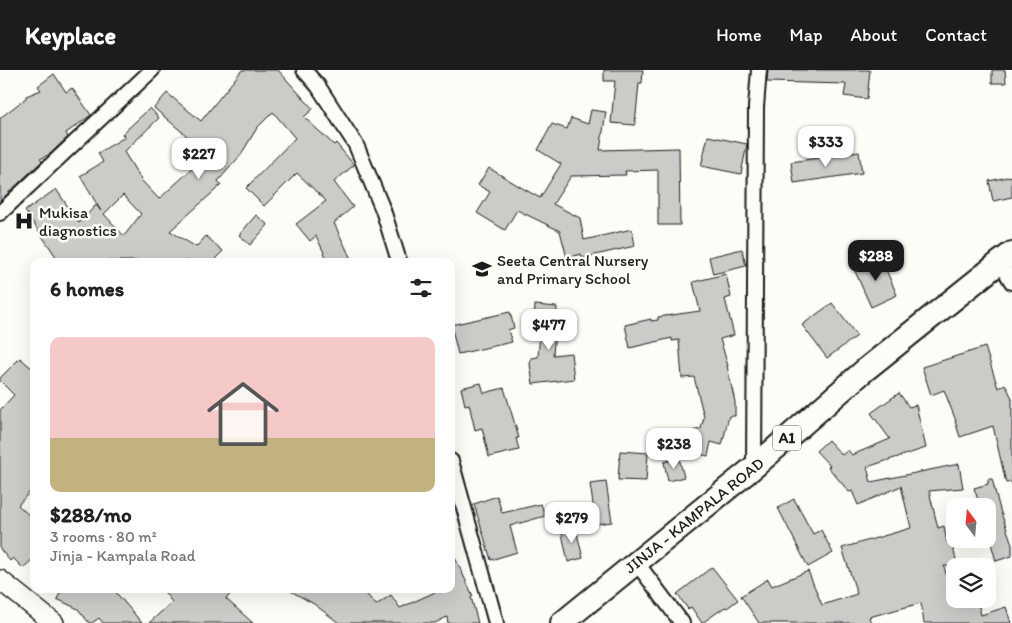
<!DOCTYPE html>
<meta charset="utf-8">
<style>
:root{--surface:#fff;--page:#f6f6f6;--text:#222;--muted:#767676;--line:#e0e0e0;--accent:#1c1c1c}
body{margin:0;font-family:Itim,sans-serif;background:var(--page);color:var(--text);height:100vh;display:flex;flex-direction:column;font-size:19px;white-space:nowrap}
*{box-sizing:border-box;margin:0}
p{font-size:16px;color:var(--muted)}
.icon{flex:none;width:28px;height:28px;fill:none;stroke:currentColor;stroke-width:2;stroke-linecap:round;stroke-linejoin:round}
.map{position:relative;flex:1;overflow:hidden}
.details{position:absolute;left:30px;top:188px;width:425px;height:335px;display:flex;flex-direction:column;background:var(--surface);border-radius:10px;box-shadow:0 5px 20px #0002}
.details>*{flex:none}
.needle{width:32px;rotate:344deg}
.buttons{position:absolute;left:946px;top:428px;display:grid;gap:10px}
.buttons a{display:grid;place-items:center;width:50px;height:50px;border-radius:10px;background:var(--surface);box-shadow:0 5px 20px #0002;font-size:25px}
.price{position:absolute;translate:-50% -42px;padding:0 11px;border-radius:10px;background:#fff;color:#222;font-size:16px;line-height:32px;filter:drop-shadow(0 1px 2px #0008)}
.price::after{content:'';position:absolute;left:50%;top:30px;width:15px;height:11px;margin-left:-8px;background:inherit;clip-path:polygon(0 0,100% 0,50% 100%)}
.price.active{background:var(--accent);color:#fff}
ul{padding:0;list-style:none}
li{display:grid;align-content:center;gap:10px;height:265px;padding:0 20px}
li+li{border-top:1px solid var(--line)}
li span{display:grid;place-items:center;height:155px;border-radius:10px;color:#555}
li>.icon{margin-inline-start:auto}
span .icon{width:90px;height:90px;fill:#fffc;stroke-width:1}
li b{font-size:21px}
h2{display:flex;justify-content:space-between;align-items:center;height:60px;padding:0 20px;font-size:21px}
header{display:flex;align-items:center;gap:30px;box-sizing:border-box;height:70px;padding:0 25px;background:var(--accent);color:#fff}
header strong{font-size:24px}
nav{display:flex;gap:28px;margin-inline-start:auto;font-size:18px}
.map>svg:first-child{display:block}
</style>
<header>
<strong>Keyplace</strong>
<nav><a>Home</a><a>Map</a><a>About</a><a>Contact</a></nav>
</header>
<div class="map">
<svg width="1012" height="553" viewBox="0 0 1012 553">
<rect width="100%" height="100%" fill="#fdfcf7"/>
<filter id="ink" filterUnits="userSpaceOnUse"><feTurbulence type="fractalNoise" baseFrequency=".02" numOctaves="2"/><feDisplacementMap in="SourceGraphic" scale="10" xChannelSelector="R" yChannelSelector="G"/><feConvolveMatrix kernelMatrix="1 2 1 2 8 2 1 2 1" color-interpolation-filters="sRGB"/></filter>
<g filter="url(#ink)">
<!-- building -->
<g fill="#cccbc8" stroke="#1c1c1c" fill-rule="evenodd">
<path d="M242 0H278L313 39 304 47 334 75 336 73 354 95 334 112 353 137 334 153 352 191H328L316 166 310 171 296 154 326 131 297 103 264 136 246 118 295 68 273 42 257 58 240 86 218 111 221 115 170 161 196 177 206 166 223 181 215 189 219 191H59L25 141 56 119 79 153 96 135 101 141 80 106 103 92 98 83 125 67 122 64 150 38 159 48 124 82 142 111 159 129 208 84 154 38 167 23 201 51ZM123 125 141 144 124 166 104 144Z"/>
<path d="M604 0H643L642 13H639L635 55 611 53 615 11H604Z"/>
<path d="M768 0H870L867 29 844 26 846 14 767 12Z"/>
<path d="M992 0H1005L1006 13H992Z"/>
<path d="M54 4 66 22 72 18 91 45 66 63 68 67 50 84 40 89 42 91 0 131V48L26 28V26L41 20 38 16Z"/>
<path d="M591 40 606 42 600 80 679 78 680 155H658V100L625 101 626 105 571 106 553 134 580 148 584 170 632 159 635 176 582 188 581 184 567 188 560 161 517 140 505 160 477 143 490 122 478 115 489 98 524 119 540 128 561 94 538 80 552 54 567 59 571 48 588 54Z"/>
<path d="M708 66 747 74 741 104 701 96Z"/>
<path d="M859 82 862 103 794 113 791 92Z"/>
<path d="M1012 106V127L993 131 989 111Z"/>
<path d="M256 145 268 155 250 175 239 165Z"/>
<path d="M742 179 746 196 713 204 709 187Z"/>
<path d="M881 188 897 225 871 237 854 199Z"/>
<path d="M726 204 731 227 725 229 734 265 720 269 728 296H727L735 332V346H729L722 375 711 372 708 386 675 378 673 365 701 359 704 347 694 307 682 308 679 270 672 271V268L630 278 625 255 651 249V251L658 250V247L700 241 693 212Z"/>
<path d="M832 233 857 266 827 288 802 255Z"/>
<path d="M535 235 557 237 553 285 571 283 574 309 533 314 530 294 531 288 538 287 541 251 534 253Z"/>
<path d="M510 242 514 258 508 260 512 272 458 284 451 255Z"/>
<path d="M985 277 998 318 1005 314 1012 328V412L1006 413 993 356 960 367 955 351H956L944 320 931 325 922 297Z"/>
<path d="M20 288 34 300V417L18 435 34 450V488L23 498 13 488 10 491 0 479V340L14 325 0 311V308Z"/>
<path d="M481 313 484 323 504 318 519 368H516L519 380 489 387 482 358 475 360 469 334 465 335 461 318Z"/>
<path d="M899 323 909 337 916 335 926 378 867 397 871 412 959 394 963 418 929 421 938 458 944 456 947 473 951 472 958 496H944L952 529H977L981 545 1006 537 1011 553H924L921 533 869 547 871 553H759L741 526 768 509 772 516 808 501 822 535 857 524 842 478 911 458 901 416 858 435 852 421 849 422 828 397 830 396 816 381 828 370 842 385 848 380 852 385 890 369 871 343Z"/>
<path d="M620 381 648 383 646 411 618 410Z"/>
<path d="M679 388 684 407 668 411 664 392Z"/>
<path d="M988 409H992L1000 440 1012 474V486L996 491 988 463V436H980L974 418 988 414Z"/>
<path d="M606 412 612 452 596 454 590 414Z"/>
<path d="M497 426 502 443 541 434 545 446 510 456 517 482 491 490 474 434Z"/>
<path d="M794 429 813 464 821 460 833 483 808 497 778 438Z"/>
<path d="M575 455 583 488 568 492 561 459Z"/>
<path d="M451 479 473 526 471 527 478 553H448L447 547 435 553H339L314 534 287 519H362L376 535 391 525 400 538 442 519H451Z"/>
<path d="M712 497 738 530 727 538 725 537 702 553 691 537 688 539 677 524Z"/>
<path d="M62 519H113L142 553H103L99 548 92 553H89L78 539 57 529Z"/>
<path d="M162 519H235L226 529 253 553H149L172 532Z"/>
</g>
<g fill="none" stroke-linecap="round" stroke-linejoin="round">
<!-- minor casing -->
<g stroke="#1c1c1c" stroke-width="18">
<g id="minor">
<path d="M304 0 318 16 356 75 383 140 399 191"/>
<path d="M0 143 152 0"/>
<path d="M1000 192 1012 212"/>
<path d="M451 391 496 553"/>
<path d="M754 397 756 37 759 0"/>
<path d="M636 492 682 553"/>
</g>
</g>
<!-- secondary casing -->
<g stroke="#1c1c1c" stroke-width="22">
<path id="secondary" d="M0 510 54 553"/>
</g>
<!-- trunk casing -->
<g stroke="#1c1c1c" stroke-width="26">
<path id="trunk" d="M562 553 754 397 865 300 1000 192 1012 183"/>
</g>
<!-- minor -->
<use href="#minor" stroke="#fdfcf7" stroke-width="14"/>
<!-- secondary -->
<use href="#secondary" stroke="#fdfcf7" stroke-width="19"/>
<!-- trunk -->
<use href="#trunk" stroke="#fdfcf7" stroke-width="22"/>
</g>
</g>
<!-- icons -->
<defs>
<g id="hospital-bare" transform="scale(1.5)"><path d="M-5-5h3v3.5h4V-5h3V5h-3V1.5h-4V5h-3Z" fill="#1c1c1c" stroke="#fdfcf7" stroke-width="2.5" paint-order="stroke"/></g>
<g id="school-bare" transform="scale(1.5)"><path d="M0-5L7-2L0 1L-7-2ZM-4 1L0 2.5L4 1V4Q0 6-4 4Z" fill="#1c1c1c" stroke="#fdfcf7" stroke-width="2.5" paint-order="stroke"/></g>
</defs>
<g fill-rule="evenodd">
<use href="#hospital-bare" x="24" y="151"/>
<use href="#school-bare" x="482" y="199"/>
</g>
<g text-anchor="middle" stroke-width="5" stroke-linejoin="round" paint-order="stroke">
<!-- shield labels -->
<rect fill="#fdfcf7" stroke="#605f5e" stroke-width="1" x="773" y="355.5" width="28" height="25" rx="4"/>
<g font-size="15" font-weight="bold" fill="#1c1c1c">
<text x="787" y="373">A1</text>
</g>
<!-- poi labels -->
<g font-size="16" fill="#1c1c1c" stroke="#fdfcf7" text-anchor="start">
<text x="39" y="148">Mukisa<tspan x="39" dy="18">diagnostics</tspan></text>
<text x="497" y="196">Seeta Central Nursery<tspan x="497" dy="18">and Primary School</tspan></text>
</g>
<!-- street labels -->
<g font-size="16" fill="#1c1c1c" stroke="#fdfcf7">
<text transform="translate(694 445) rotate(-39)" y="6">JINJA - KAMPALA ROAD</text>
</g>
</g>
</svg>
<div class="buttons">
<a><svg class="needle" viewBox="-14 -14 28 28"><path d="M0-13l5 13h-10z" fill="#e53935"/><path d="M0 13l5-13h-10z" fill="#767676"/></svg></a>
<a><svg class="icon" aria-label="layers" viewBox="0 0 24 24"><path d="M12 4l9 5-9 5-9-5zM3 14l9 5 9-5"/></svg></a>
</div>
<b class="price" style="left:826px;top:98px">$333</b>
<b class="price" style="left:199px;top:110px">$227</b>
<b class="price active" style="left:876px;top:212px">$288</b>
<b class="price" style="left:549px;top:281px">$477</b>
<b class="price" style="left:674px;top:400px">$238</b>
<b class="price" style="left:572px;top:474px">$279</b>
<section class="details">
<h2>6 homes<svg class="icon" aria-label="filters" viewBox="0 0 24 24"><path d="M4 7h16M4 17h16"/><circle cx="9" cy="7" r="2"/><circle cx="15" cy="17" r="2"/></svg></h2>
<ul>
<li><span style="background:linear-gradient(#f6c9c9 65%,#c2b280 0)"><svg class="icon" aria-label="home" viewBox="0 0 24 24"><path d="M3 11l9-7 9 7M6 9v11h12V9"/></svg></span><div><b>$288/mo</b><p>3 rooms · 80 m²</p><p>Jinja - Kampala Road</p></div></li>
</ul>
</section>
</div>
